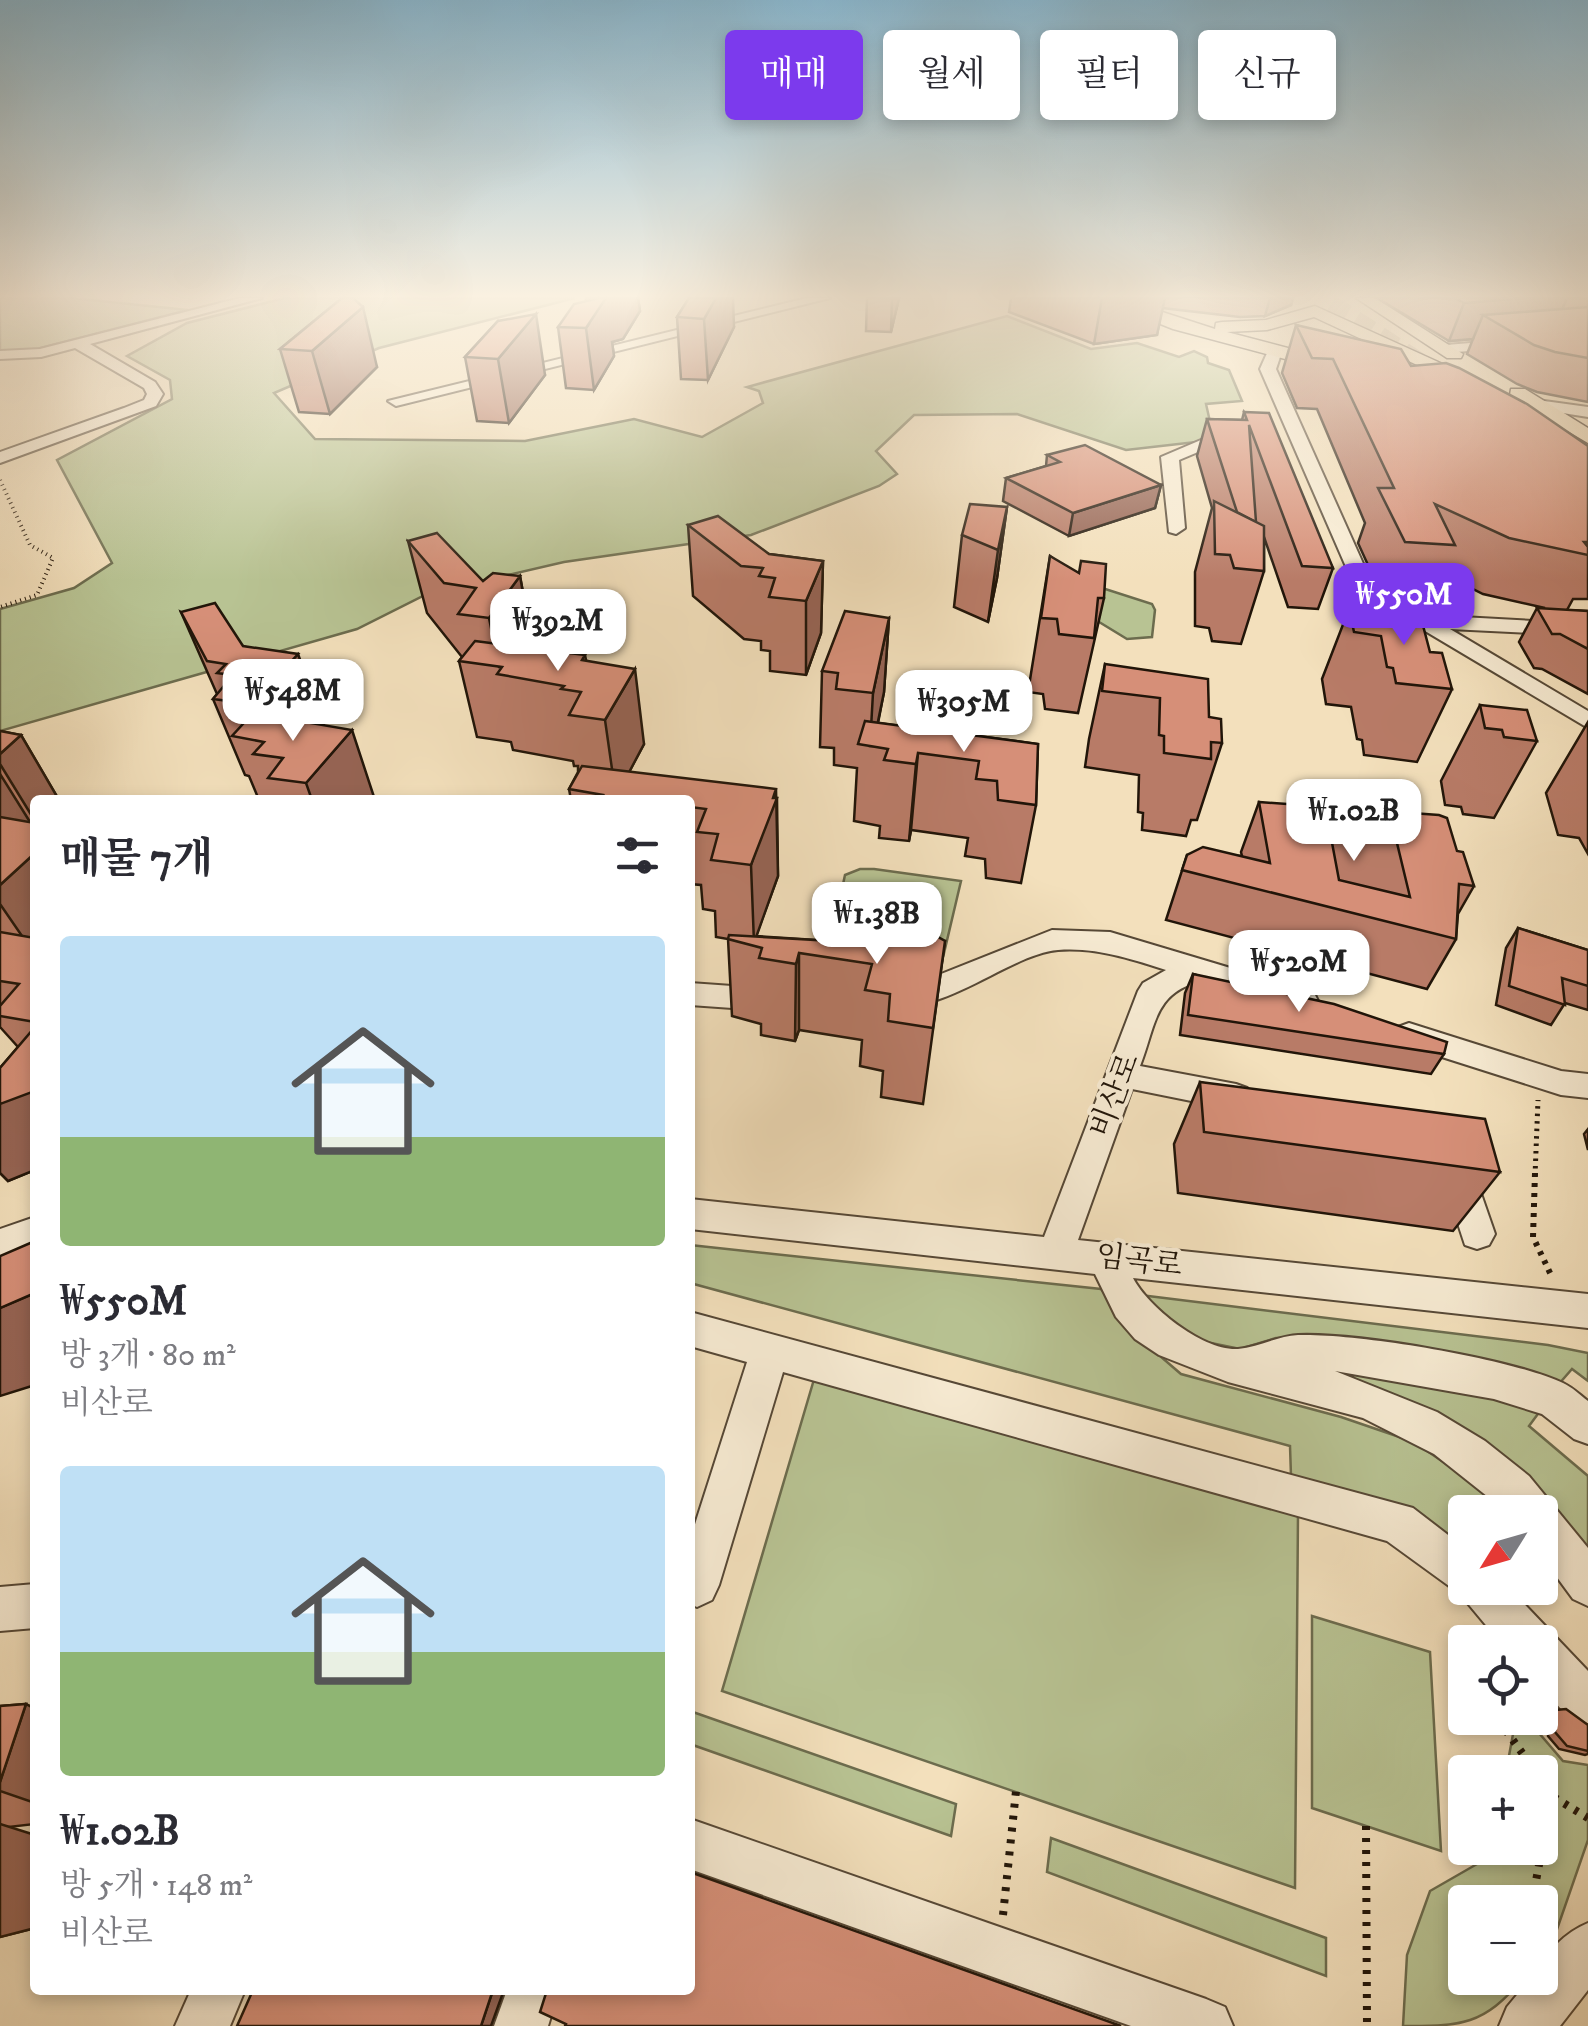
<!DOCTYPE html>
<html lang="ko">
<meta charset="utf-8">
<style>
:root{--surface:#fff;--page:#f2f2f3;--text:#2b2b33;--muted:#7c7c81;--accent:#7c3aed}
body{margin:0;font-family:"IM FELL DW Pica","Noto Serif KR",serif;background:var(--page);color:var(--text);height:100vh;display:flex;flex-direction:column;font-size:38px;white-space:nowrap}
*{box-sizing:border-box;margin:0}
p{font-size:32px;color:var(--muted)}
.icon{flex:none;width:55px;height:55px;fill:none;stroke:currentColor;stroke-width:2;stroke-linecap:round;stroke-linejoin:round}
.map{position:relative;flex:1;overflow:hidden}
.panel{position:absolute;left:30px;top:795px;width:665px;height:1200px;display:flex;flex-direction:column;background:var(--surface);border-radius:10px;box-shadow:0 5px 15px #0003}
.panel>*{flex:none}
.banner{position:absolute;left:725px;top:30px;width:712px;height:90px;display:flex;gap:20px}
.needle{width:65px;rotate:233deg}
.tools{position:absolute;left:1448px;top:1495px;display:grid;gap:20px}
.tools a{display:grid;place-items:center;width:110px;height:110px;border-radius:10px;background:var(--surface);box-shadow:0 5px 15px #0003;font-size:50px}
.price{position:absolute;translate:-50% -85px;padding:0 22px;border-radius:20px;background:#fff;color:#222;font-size:32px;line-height:65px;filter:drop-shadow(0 2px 5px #0008)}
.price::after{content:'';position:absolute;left:50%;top:60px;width:30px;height:22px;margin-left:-15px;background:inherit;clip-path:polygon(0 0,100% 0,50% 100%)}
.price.current{background:var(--accent);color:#fff}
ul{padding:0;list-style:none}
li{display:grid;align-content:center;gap:20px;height:530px;padding:0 30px}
li span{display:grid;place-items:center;height:310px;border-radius:10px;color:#555}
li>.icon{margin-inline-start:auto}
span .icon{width:180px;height:180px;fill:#fffc;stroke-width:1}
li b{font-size:42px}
h2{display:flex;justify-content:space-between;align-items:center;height:120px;padding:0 30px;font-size:42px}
.pill{padding:0 35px;border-radius:10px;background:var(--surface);box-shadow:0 5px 15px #0003;font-size:35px;line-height:90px}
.pill.current{background:var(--accent);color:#fff}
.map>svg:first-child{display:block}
</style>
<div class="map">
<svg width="1588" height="2026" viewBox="0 0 1588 2026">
<rect width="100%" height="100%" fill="#f3e0bc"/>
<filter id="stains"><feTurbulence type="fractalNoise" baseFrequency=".002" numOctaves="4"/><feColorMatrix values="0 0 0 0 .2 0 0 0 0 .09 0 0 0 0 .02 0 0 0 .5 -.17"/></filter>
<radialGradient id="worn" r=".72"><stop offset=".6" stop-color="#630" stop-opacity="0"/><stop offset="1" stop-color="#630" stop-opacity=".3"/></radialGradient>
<!-- green -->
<g fill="#b8c393" stroke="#6c6c4e" stroke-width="2.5">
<path d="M0 298H71L188 310 29 351H0Z"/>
<path d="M285 298H575L379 348 274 393 315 439 525 441 634 419 702 437 763 403 759 391 747 387 1007 316 1091 349 1137 343 1179 357 1194 351 1207 357 1208 363 1229 370 1242 401 1206 404 1213 435 1196 442 1126 450 1017 414 914 415 876 451 897 474 879 486 751 535 564 562 427 594 357 629 0 731V609L74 588 112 563 57 460 172 399 170 380 127 356 187 323Z"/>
<path d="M1071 578 1152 604 1155 610 1152 637 1127 639 1050 592Z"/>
<path d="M874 869 961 881 940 970 829 950 845 875 860 869Z"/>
<path d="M690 1245 1101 1289 1139 1338 1181 1374 1341 1417 1414 1442 1474 1483 1506 1512H1465V1550L1291 1476 1290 1446 690 1283Z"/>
<path d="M1132 1294 1548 1345 1588 1353V1381L1572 1369 1558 1385 1327 1339 1276 1338 1240 1349 1182 1337Z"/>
<path d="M1303 1360 1543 1407 1529 1426 1588 1476V1559L1557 1512Z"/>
<path d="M815 1376 1298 1513 1295 1888 722 1691Z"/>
<path d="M1312 1616 1430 1652 1441 1851 1312 1808Z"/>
<path d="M690 1711 956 1804 951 1836 690 1744Z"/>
<path d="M1516 1718H1536L1533 1726 1563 1761 1588 1765V1840L1554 1938 1540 1957V1902H1465V1978H1523C1484 2026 1461 2026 1403 2026L1407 1955 1430 1891 1484 1860 1488 1848H1540V1772H1506Z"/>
<path d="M1051 1838 1326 1938V1976L1047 1872Z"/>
</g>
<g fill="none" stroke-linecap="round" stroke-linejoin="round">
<!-- major-tunnel -->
<path stroke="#c9b798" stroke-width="19" stroke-dasharray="19 10" stroke-linecap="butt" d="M1331 304 1421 363"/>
<!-- minor casing -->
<g stroke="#564836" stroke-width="4">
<g id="minor">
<path d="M240 298H262L90 344 155 382 163 394 156 406 0 463V452L124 408 144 400 147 394 144 388 75 348 41 357 0 359V351L40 349Z"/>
<path d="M807 298H830L396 406 388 401Z"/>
<path d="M1507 340 1512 341V347L1446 353 1439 349 1446 345Z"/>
<path d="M1275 347 1282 351 1276 369 1382 606 1425 615 1588 624V636L1450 629 1588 711V728L1415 625 1367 615 1260 369 1268 351Z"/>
<path d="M1537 400 1588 407V417L1531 408V402Z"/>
<path d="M1215 434 1237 435 1245 440 1237 445 1217 444 1179 460 1185 528 1176 534 1169 532 1161 457Z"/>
<path d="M1052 930 1110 932 1314 993 1318 1001 1314 1009 1303 1012 1202 981C1154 992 1156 1025 1140 1066L1236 1084 1247 1088 1252 1097 1247 1106 1236 1110 1132 1089 1078 1240 1588 1294V1328L1133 1278C1148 1307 1203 1351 1238 1349 1258 1347 1278 1336 1298 1335 1357 1333 1509 1358 1563 1383 1572 1387 1580 1395 1588 1401V1444L1574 1439 1542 1414 1494 1399 1335 1371 1437 1412 1485 1441 1529 1476 1588 1548V1606L1573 1599 1540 1554V1512H1507L1434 1454 1363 1418 1228 1382 1159 1355 1135 1339 1116 1317 1095 1274 690 1229V1199L1044 1237 1138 991 1143 983 1166 970C1131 959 1096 947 1058 950 1009 954 940 1019 888 1003L883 995 888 987 931 978Z"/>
<path d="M690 983 773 989 784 992 788 1000 784 1008 773 1011 690 1005Z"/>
<path d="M1409 1023 1561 1071 1588 1074V1098L1561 1095 1398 1043 1394 1035 1398 1027Z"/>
<path d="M1458 1158 1470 1162 1495 1234 1489 1245 1477 1249 1465 1245 1441 1172 1446 1162Z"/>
<path d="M35 1217V1247L0 1260V1229Z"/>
<path d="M690 1312 1413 1508 1465 1548V1588H1509L1588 1671V1728L1572 1721 1540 1686V1642H1500L1460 1594 1387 1541 783 1372 719 1585 712 1600 697 1607 690 1604V1540L747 1362 690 1346Z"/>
<path d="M35 1584V1628L0 1631V1587Z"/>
<path d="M690 1819 1206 1999 1225 2007 1233 2026H1131L690 1869Z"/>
<path d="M1588 1923V1990L1560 2026H1499L1507 2007 1531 1978H1540C1540 1954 1568 1931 1588 1923Z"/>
<path d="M191 1990H245L230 2026H175Z"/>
<path d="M507 1990H559L548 2026H494Z"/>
</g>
</g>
<!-- major casing -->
<g stroke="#211509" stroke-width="3">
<g id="major">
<path d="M1095 298H1119L1215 329 1216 323 1222 322 1266 320 1315 306 1480 381 1483 385 1476 390 1510 395 1511 389H1525L1588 428V443L1532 410 1468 400 1465 396 1473 391 1314 317 1267 330 1227 332 1341 362V370L1334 372 1173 329Z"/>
<path d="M1356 298H1375L1463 354 1461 358H1447Z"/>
</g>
</g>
<!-- path-far3 -->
<path stroke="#211509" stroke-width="4" stroke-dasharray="1 4" stroke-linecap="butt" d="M0 480 30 545 53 558 37 595 0 607"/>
<!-- path-far2 -->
<path stroke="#211509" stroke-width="5" stroke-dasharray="2.5 5" stroke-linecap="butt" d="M1535 1176 1538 1100"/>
<!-- path-far1 -->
<path stroke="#211509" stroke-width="6" stroke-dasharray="4 6" stroke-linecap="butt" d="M1535 1173 1533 1237 1551 1275"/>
<!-- path -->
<g stroke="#211509" stroke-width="8" stroke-dasharray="4 8" stroke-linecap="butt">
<path d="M1507 1718V1732L1536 1772"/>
<path d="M1540 1778 1552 1796 1588 1818"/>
<path d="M1366 1826 1367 2026"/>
<path d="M1532 1902 1552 1796"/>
<path d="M1003 1915 1016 1791"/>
</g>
<!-- minor -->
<use href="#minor" fill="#f7ebd3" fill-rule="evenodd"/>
<!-- major -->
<use href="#major" fill="#f3e0bc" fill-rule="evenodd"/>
</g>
<!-- wall -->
<g fill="#b87b67" stroke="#211509" stroke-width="2.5">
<path d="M342 298 377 367 330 414 299 412 280 349Z"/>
<path d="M586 298H638L640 311 623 339 612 342 614 356 594 390 566 388 558 327 586 301Z"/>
<path d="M689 298 734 327 708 380 681 379 677 317Z"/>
<path d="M867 298H899L891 332 866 331Z"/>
<path d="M1011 298H1293L1291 305 1265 316 1240 317 1162 308 1157 335 1094 344 1009 312Z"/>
<path d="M1377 298H1588V402L1537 392 1517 384 1467 354 1473 339 1449 341Z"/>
<path d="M498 321 545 375 509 423 477 421 465 357Z"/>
<path d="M1296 325 1411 366 1588 446V599H1573L1567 610 1588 611V694L1542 669 1534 668 1519 642 1537 608H1545L1483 594 1443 574 1430 602 1383 598 1358 543 1365 523 1317 409 1297 408 1282 373Z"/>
<path d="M1244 412 1333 568 1318 609 1288 607 1264 537V571L1241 644 1212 641 1209 628 1195 626V572L1212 508 1197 456 1207 419 1242 420Z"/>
<path d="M1047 455 1161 485 1155 508 1069 536 1003 501 1006 478 1046 466Z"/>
<path d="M1007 507 997 578 988 622 954 607 962 535Z"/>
<path d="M688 525 769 554 823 561 821 633 806 675 770 671V651L761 650V641L744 639 693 596Z"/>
<path d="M408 541 483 581 520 576 533 648 585 655 586 660 644 744 629 772 777 798 778 876 756 936 832 941H945L923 1104 881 1097 883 1071 860 1066 862 1040 799 1030 795 1041 761 1035V1024L732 1016 728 939 716 937 715 911 703 909 701 885 690 884V800H571L569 789 578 772V766H574L573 761 513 750 511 742 477 737 459 661 462 657 427 613Z"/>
<path d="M1050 556 1104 598 1078 713 1045 709 1043 694 1028 692Z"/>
<path d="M1349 609 1452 689 1417 762 1364 755 1362 740 1357 739 1351 707 1326 704 1322 679Z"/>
<path d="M181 612 243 646 323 725 375 800H259L249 776 245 775 213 699 217 694Z"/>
<path d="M889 618 884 692 878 723 1038 744 1036 805 1021 883 986 878 985 859 965 856 968 838 911 830 909 841 879 838 880 826 854 821 857 768 834 765V748L820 747 822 671Z"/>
<path d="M1105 664 1209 717 1222 743 1197 820H1191L1186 836 1142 830 1143 813 1138 812 1139 775 1085 767 1089 739Z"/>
<path d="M1480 705 1537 741 1494 818 1463 814 1461 807 1445 805 1441 781Z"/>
<path d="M1588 722V854L1579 838 1558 835 1546 793Z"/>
<path d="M0 731 21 735 59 800H35V1170L8 1181 0 1173V1068L18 1047 0 1027Z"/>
<path d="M1259 802 1457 851 1474 886 1458 914 1456 939 1427 989 1166 920 1187 855 1242 856 1241 852Z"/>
<path d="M1518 928 1588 950V1010L1565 1003 1551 1025 1496 1005 1506 948Z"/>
<path d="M1193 974 1444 1054 1431 1074 1180 1035 1185 993Z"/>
<path d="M1200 1082 1500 1172 1453 1231 1178 1193 1174 1144Z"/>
<path d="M1588 1129V1150L1584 1134Z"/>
<path d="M26 1704 35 1709V1824L8 1827 35 1928 0 1937V1706Z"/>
<path d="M1556 1710 1588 1725V1754L1585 1755 1559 1749 1548 1736 1549 1713Z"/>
</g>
<!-- shaded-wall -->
<g fill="#966454" stroke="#211509" stroke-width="2.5">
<path d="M586 298H638L640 311 623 339 612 342 614 356 594 390 586 328 589 324Z"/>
<path d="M716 298H733L734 327 708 380 704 319Z"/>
<path d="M892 298H899L891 332Z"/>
<path d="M1102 298H1165L1157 335 1094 344Z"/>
<path d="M1270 298H1293L1291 305 1265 316Z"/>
<path d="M1522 298H1567L1553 331 1483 315 1473 339 1449 341 1464 303Z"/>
<path d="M363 307 377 367 330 414 312 351Z"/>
<path d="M536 314 545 375 509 423 498 359Z"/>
<path d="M1161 485 1155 508 1069 536 1073 513Z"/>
<path d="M1007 507 997 578 988 622 998 550Z"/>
<path d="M823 561 821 633 806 675V601Z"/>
<path d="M520 576 533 649 502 667H499L489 618Z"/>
<path d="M889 618 884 692 873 746H870L873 693Z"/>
<path d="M298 654 325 729 283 758 273 756 252 704Z"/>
<path d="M635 669 644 744 616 797 605 720Z"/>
<path d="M352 730 375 800H312L306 783Z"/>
<path d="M21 735 59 800H35V821L0 764V754Z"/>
<path d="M918 753 911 830 909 841 916 764Z"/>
<path d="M0 774 35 830 0 870Z"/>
<path d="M776 789 778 876 754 943 751 865Z"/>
<path d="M35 853V955L0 904V885Z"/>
<path d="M799 953V1030L795 1041 796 964Z"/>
<path d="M0 1083 35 1091V1170L8 1181 0 1173Z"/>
<path d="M35 1293V1385L0 1396V1308Z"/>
<path d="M26 1704 35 1709V1803L0 1791V1782Z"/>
<path d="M0 1824 35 1835V1928L0 1937Z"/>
<path d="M493 1990H504L491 2026H481Z"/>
</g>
<!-- building -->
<g fill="#d68f78" stroke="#211509" stroke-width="2.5" fill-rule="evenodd">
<path d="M342 298H353L363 307 312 351 280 349Z"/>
<path d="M599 298H606L586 328 558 327 574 304Z"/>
<path d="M689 298H716L704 319 677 317Z"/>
<path d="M1455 298H1522L1464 303Z"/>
<path d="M1588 307V358L1555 352 1534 345 1483 315Z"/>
<path d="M536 314 498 359 465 357 498 321Z"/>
<path d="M1296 325 1401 349 1411 366 1446 363 1459 368 1527 404 1588 446V542H1584L1588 547V555L1509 538 1435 504 1455 545 1405 542 1378 488H1394L1333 359 1312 358Z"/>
<path d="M1244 412 1269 413 1333 568 1302 566 1249 425 1256 522 1237 512 1207 419 1247 420Z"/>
<path d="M1085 445 1161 485 1073 513 1006 478 1060 462 1047 455Z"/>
<path d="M1214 501 1264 526V571L1234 568 1230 555 1215 554Z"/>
<path d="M970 504 1007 507 998 550 962 535Z"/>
<path d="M718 516 769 554 823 561 806 601 769 597 775 578 759 576 763 568 741 566 688 525Z"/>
<path d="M437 533 483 581 493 573 520 576 489 618 458 614 476 588 444 583 408 541Z"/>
<path d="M1050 556 1079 573 1081 561 1106 564 1104 598H1098L1094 638 1059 634 1057 619 1041 618Z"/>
<path d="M215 603 243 646 298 654 252 704 213 699 233 675 217 673 226 664 207 661 181 612Z"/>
<path d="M1537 608 1588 611V649L1560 634H1552Z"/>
<path d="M1349 609 1421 618 1430 652 1442 653 1452 689 1396 683 1393 668 1387 667 1381 636 1354 632Z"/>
<path d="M845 611 889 618 873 693 836 689 838 673 822 671Z"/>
<path d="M475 641 585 655 582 660 635 669 605 720 569 715 581 692 561 689 564 686 497 674 502 667 459 661Z"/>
<path d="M1105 664 1208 679 1209 717 1221 719 1222 743 1211 742V759L1164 753V736L1159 735 1160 698 1102 691Z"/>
<path d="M1480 705 1527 710 1537 741 1504 737 1502 730 1485 728Z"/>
<path d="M253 713 352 730 306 783 268 778 283 758 253 754 264 742 232 736Z"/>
<path d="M865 721 1038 744 1036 805 998 800 997 781 976 779 979 761 918 753 916 764 884 760 888 749 858 744Z"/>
<path d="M0 731 21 735 0 754Z"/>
<path d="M582 766 776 789 773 798H777L751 865 711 860 718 834 697 832 706 809 690 807V800H600L603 795 569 789Z"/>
<path d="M1259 802 1439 815 1447 818 1457 851 1463 852 1474 886 1459 884 1456 939 1182 870 1187 855 1203 847 1270 863ZM1330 832 1396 839 1410 897 1339 880Z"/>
<path d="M0 817 35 823V853L0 885Z"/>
<path d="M1518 928 1588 950V986L1562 978 1565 1005 1509 986Z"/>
<path d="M0 932 35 938V1022L0 1016V1006L19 984 0 981Z"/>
<path d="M906 932 938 937 945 941 933 1028 888 1021 890 994 865 990 872 964 799 953 796 964 759 958 762 948 728 939 729 935 832 941Z"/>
<path d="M1193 974 1334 1004 1447 1042 1444 1054 1188 1015Z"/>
<path d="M35 1027V1091L0 1104V1068Z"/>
<path d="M1200 1082 1485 1119 1500 1172 1204 1132Z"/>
<path d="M35 1241V1293L0 1308V1256Z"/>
<path d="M26 1704 0 1782V1706Z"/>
<path d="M1566 1709 1588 1725V1751L1567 1746 1555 1732 1556 1710Z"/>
<path d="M690 1872 1121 2026H565L566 2024 540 2012 547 1990H690Z"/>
<path d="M253 1990H493L481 2026H237Z"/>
</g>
<!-- sky -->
<linearGradient id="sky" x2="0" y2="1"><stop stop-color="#8ab8d0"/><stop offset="0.51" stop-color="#faf1e1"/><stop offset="1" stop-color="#faf1e1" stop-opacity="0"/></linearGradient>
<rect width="1588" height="581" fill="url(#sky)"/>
<g text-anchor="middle" stroke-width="8" stroke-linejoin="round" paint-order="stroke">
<!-- street labels -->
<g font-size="30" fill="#211509" stroke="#f7ebd3">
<text transform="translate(1114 1095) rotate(-69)" y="10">비산로</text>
<text transform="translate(1139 1260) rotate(7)" y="10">임곡로</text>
</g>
</g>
<rect width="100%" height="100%" filter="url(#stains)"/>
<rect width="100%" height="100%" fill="url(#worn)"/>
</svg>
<div class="tools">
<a><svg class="needle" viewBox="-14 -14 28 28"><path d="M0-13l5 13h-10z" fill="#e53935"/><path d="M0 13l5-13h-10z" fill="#7c7c81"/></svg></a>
<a><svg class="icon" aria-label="locate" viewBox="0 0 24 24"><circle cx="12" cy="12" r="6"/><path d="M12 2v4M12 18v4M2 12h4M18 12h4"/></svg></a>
<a>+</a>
<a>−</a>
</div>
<b class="price current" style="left:1404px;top:648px">₩550M</b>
<b class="price" style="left:558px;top:674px">₩392M</b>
<b class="price" style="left:293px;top:744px">₩548M</b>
<b class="price" style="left:964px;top:755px">₩305M</b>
<b class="price" style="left:1354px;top:864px">₩1.02B</b>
<b class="price" style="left:877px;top:967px">₩1.38B</b>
<b class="price" style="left:1299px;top:1015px">₩520M</b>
<div class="banner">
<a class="pill current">매매</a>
<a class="pill">월세</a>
<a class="pill">필터</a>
<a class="pill">신규</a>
</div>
<section class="panel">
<h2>매물 7개<svg class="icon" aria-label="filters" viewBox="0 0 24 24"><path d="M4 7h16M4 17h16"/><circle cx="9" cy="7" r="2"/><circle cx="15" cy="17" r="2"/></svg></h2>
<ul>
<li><span style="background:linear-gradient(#bfe0f5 65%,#8fb573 0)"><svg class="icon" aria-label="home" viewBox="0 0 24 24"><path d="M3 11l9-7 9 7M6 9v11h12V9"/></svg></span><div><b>₩550M</b><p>방 3개 · 80 m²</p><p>비산로</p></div></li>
<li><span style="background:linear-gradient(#bfe0f5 60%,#8fb573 0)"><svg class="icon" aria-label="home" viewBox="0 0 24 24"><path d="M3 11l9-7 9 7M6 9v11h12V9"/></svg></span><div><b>₩1.02B</b><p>방 5개 · 148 m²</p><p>비산로</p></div></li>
</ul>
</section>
</div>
